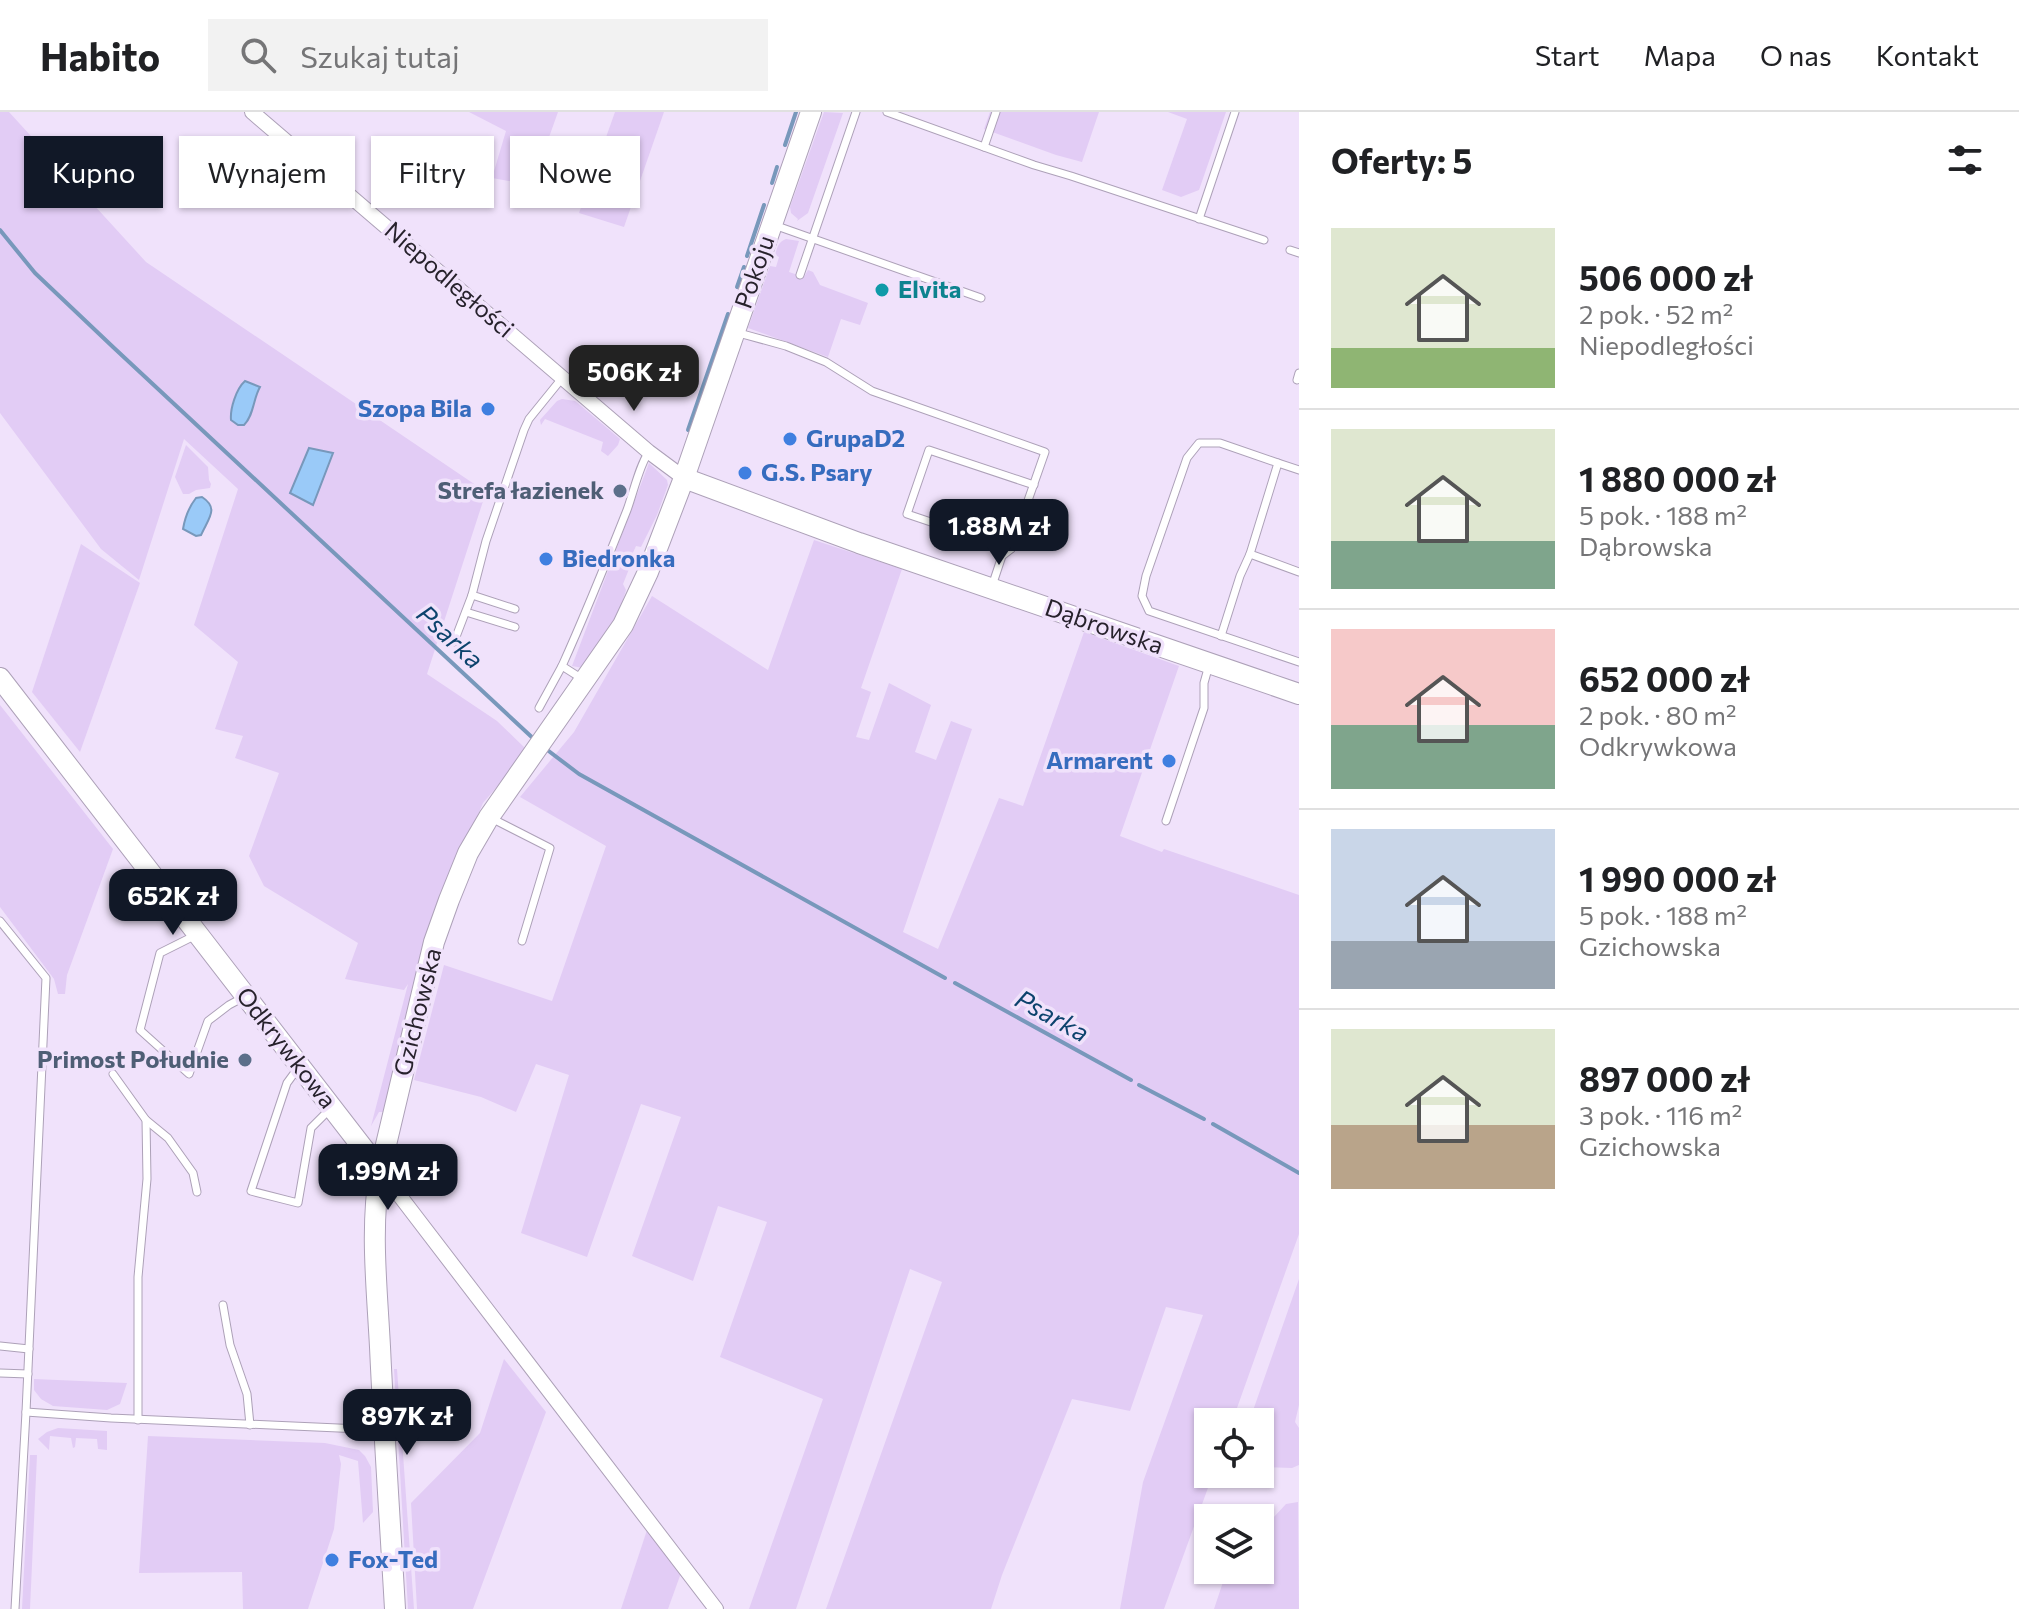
<!DOCTYPE html>
<html lang="pl">
<meta charset="utf-8">
<style>
:root{--surface:#fff;--page:#f2f2f2;--text:#202124;--muted:#757577;--line:#e0e0e0;--accent:#111827}
body{margin:0;font-family:Commissioner,sans-serif;background:var(--page);color:var(--text);height:100vh;display:flex;flex-direction:column;font-size:30px;white-space:nowrap}
*{box-sizing:border-box;margin:0}
p{font-size:26px;color:var(--muted)}
.icon{flex:none;width:44px;height:44px;fill:none;stroke:currentColor;stroke-width:2;stroke-linecap:round;stroke-linejoin:round}
.map{position:relative;flex:1;overflow:hidden}
.side{display:flex;flex-direction:column;background:var(--surface);width:720px}
.side>*{flex:none}
.banner{position:absolute;left:24px;top:24px;width:760px;height:72px;display:flex;gap:16px}
.fabs{position:absolute;left:1194px;top:1296px;display:grid;gap:16px}
.fabs a{display:grid;place-items:center;width:80px;height:80px;border-radius:0px;background:var(--surface);box-shadow:0 2px 6px #0004;font-size:40px}
.price{position:absolute;translate:-50% -68px;padding:0 18px;border-radius:16px;background:var(--accent);color:#fff;font-size:26px;line-height:52px;filter:drop-shadow(0 2px 4px #0008)}
.price::after{content:'';position:absolute;left:50%;top:48px;width:24px;height:18px;margin-left:-12px;background:inherit;clip-path:polygon(0 0,100% 0,50% 100%)}
.price.active{background:#222;color:#fff}
ul{padding:0;list-style:none}
li{display:flex;align-items:center;gap:24px;height:200px;padding:0 32px}
li+li{border-top:2px solid var(--line)}
li span{display:grid;place-items:center;flex:none;width:224px;height:160px;border-radius:0px;color:#555}
li>.icon{margin-inline-start:auto}
span .icon{width:96px;height:96px;fill:#fffc;stroke-width:1}
li b{font-size:34px}
h2{display:flex;justify-content:space-between;align-items:center;height:96px;padding:0 32px;font-size:34px}
.chip{padding:0 28px;border-radius:0px;background:var(--surface);box-shadow:0 2px 6px #0004;font-size:28px;line-height:72px}
.chip.active{background:var(--accent);color:#fff}
header{display:flex;align-items:center;gap:48px;box-sizing:border-box;height:112px;padding:0 40px;background:var(--surface);border-bottom:2px solid var(--line)}
header strong{font-size:38px}
nav{display:flex;gap:44px;margin-inline-start:auto;font-size:28px}
.search{width:560px;height:72px;background:var(--page);display:flex;align-items:center;gap:20px;box-sizing:border-box;padding:0 28px;border-radius:0px;color:var(--muted);font-size:30px}
main{display:flex;flex:1;min-height:0}
.map>svg:first-child{display:block}
</style>
<header>
<strong>Habito</strong>
<div class="search"><svg class="icon" aria-label="search" viewBox="0 0 24 24"><circle cx="10" cy="10" r="6"/><path d="M15 15l6 6"/></svg>Szukaj tutaj</div>
<nav><a>Start</a><a>Mapa</a><a>O nas</a><a>Kontakt</a></nav>
</header>
<main>
<div class="map">
<svg width="1299" height="1497" viewBox="0 0 1299 1497">
<rect width="100%" height="100%" fill="#f0e2fb"/>
<!-- green -->
<g fill="#e2ccf5">
<path d="M0 0H9L146 150 486 380 427 562 497 609 526 637 513 656 483 691 452 763 386 1000H379L371 1014 408 872 404 878 345 867 358 831 264 774 249 744 279 661 235 646 243 624 215 617 238 550 194 513 238 377 184 327 139 468 101 437 0 301Z"/>
<path d="M469 0H558L532 73 492 66 506 19Z"/>
<path d="M615 0H664L624 115 579 101Z"/>
<path d="M824 0 843 1 808 101 797 109 798 107 791 101 790 95Z"/>
<path d="M990 0H1099L1082 50 1056 43 984 17Z"/>
<path d="M1168 0H1226L1199 78 1181 85 1162 78 1187 7Z"/>
<path d="M786 127 799 129 789 160 804 165 808 158 813 160 820 173 868 191 860 213 841 207 828 245 748 216 770 154 776 155 779 145 775 143C777 136 778 130 786 127Z"/>
<path d="M562 287 575 289 580 293 620 327 618 333 608 344 601 339 603 330 545 307 541 313 540 308 557 289Z"/>
<path d="M186 333 208 355 209 368 211 372 210 376 196 378 189 382H183L175 365Z"/>
<path d="M649 351 667 368 668 373 657 403 641 435 636 434 631 445 633 447 623 472 626 478 619 501 583 556 572 554Z"/>
<path d="M814 428 902 457 861 576 871 580 856 625 869 628 889 571 931 593 915 640 936 648 951 609 972 617 903 820 938 837 999 686 1023 694 1084 520 1179 554 1120 724 1162 740 1164 737 1299 783V1122L1232 1310H1208V1362H1213L1164 1497H1120L1143 1370 1203 1203 1166 1195 1130 1299 1072 1287 1002 1463 991 1497H826L942 1170 910 1157 796 1497H749L823 1287 720 1245 767 1110 718 1094 693 1169 632 1144 681 1005 641 992 587 1145 521 1121 569 963 536 952 516 1000 481 985 414 968 444 853 552 889 606 734 520 685 574 620 652 484 768 558Z"/>
<path d="M81 432 140 471 80 640 32 580Z"/>
<path d="M0 593 113 737 67 863 65 882H58L54 867 0 795Z"/>
<path d="M1299 1167V1293L1295 1310 1299 1316V1353L1292 1356 1260 1355V1310H1249Z"/>
<path d="M504 1247 546 1300 473 1497H417L411 1391 480 1321Z"/>
<path d="M394 1257H397L414 1497H408Z"/>
<path d="M34 1267 127 1271 120 1292 107 1298 53 1294 41 1287 34 1278Z"/>
<path d="M58 1316 107 1319V1338L98 1337 97 1327 76 1326 75 1335 73 1336 71 1326 50 1324 49 1338 38 1327 47 1320Z"/>
<path d="M148 1324 325 1331 359 1338 365 1344 371 1355 373 1400 363 1411 358 1349 339 1343 341 1352 334 1417 308 1497H243L242 1460 139 1461Z"/>
<path d="M30 1343H37L30 1497H22Z"/>
<path d="M1298 1390 1299 1497H1214L1227 1458H1260V1420L1286 1392Z"/>
<path d="M647 1418 681 1461 668 1497H621Z"/>
</g>
<!-- water -->
<g fill="#9acaf8" stroke="#7898bb" stroke-width="2">
<path d="M245 269 260 275C253 287 254 303 244 313H238L231 308C230 297 236 277 245 269Z"/>
<path d="M309 336 333 341 313 393 290 381Z"/>
<path d="M202 385C219 396 209 406 202 421L201 423 196 424 183 417C185 405 189 395 196 386Z"/>
</g>
<g fill="none" stroke-linecap="round" stroke-linejoin="round">
<!-- stream -->
<g stroke="#7898bb" stroke-width="4">
<path d="M785 33 796 0"/>
<path d="M772 71 777 55"/>
<path d="M0 118 35 161 113 235 536 629"/>
<path d="M747 144 764 93"/>
<path d="M737 175 744 155"/>
<path d="M688 318 728 202"/>
<path d="M546 637 579 662 945 866"/>
<path d="M955 871 1131 968"/>
<path d="M1139 973 1204 1007"/>
<path d="M1213 1012 1299 1061"/>
</g>
<!-- lane casing -->
<g stroke="#ada1b8" stroke-width="9">
<g id="lane">
<path d="M887 0 1034 53 1071 64 1264 128"/>
<path d="M984 35 996 0"/>
<path d="M1199 107 1235 0"/>
<path d="M774 113 981 186"/>
<path d="M1290 138 1299 141"/>
<path d="M800 163 856 0"/>
<path d="M735 220 786 234 826 250 872 279 1045 340 1011 437 1002 444 992 474"/>
<path d="M1297 268 1299 261"/>
<path d="M1278 351 1299 358"/>
<path d="M1011 437 907 402 929 338 1034 373"/>
<path d="M1299 460 1250 442 1278 351 1220 331H1199L1187 346 1146 464 1142 484 1149 499 1299 550"/>
<path d="M515 497 472 483 486 429 524 318 529 307 563 265"/>
<path d="M466 500 515 515"/>
<path d="M1221 524 1240 464 1250 442"/>
<path d="M454 530 472 483"/>
<path d="M584 568 562 554C585 503 606 451 627 398 633 382 640 351 649 340"/>
<path d="M539 596 562 554"/>
<path d="M491 706 550 736 522 829"/>
<path d="M1166 709 1204 596V571L1209 553"/>
<path d="M0 809 46 866 26 1300 15 1497"/>
<path d="M194 824 160 841 140 918 189 962 208 909 229 893 244 885"/>
<path d="M298 956 287 971 251 1079 298 1091 311 1016 331 996"/>
<path d="M113 962 146 1008 147 1067 138 1165V1308"/>
<path d="M146 1008 168 1026 193 1061 197 1080"/>
<path d="M223 1193 230 1233 247 1282 250 1313"/>
<path d="M0 1234 29 1237"/>
<path d="M0 1261 28 1262"/>
<path d="M26 1300 111 1306 383 1318"/>
</g>
</g>
<!-- street casing -->
<g stroke="#ada1b8" stroke-width="16">
<g id="street">
<path d="M252 0 649 340 684 366"/>
<path d="M380 1058 716 1497"/>
</g>
</g>
<!-- secondary casing -->
<g stroke="#ada1b8" stroke-width="22">
<g id="secondary">
<path d="M684 366 859 431 1299 582"/>
<path d="M0 566 380 1058"/>
<path d="M395 1497C390 1410 384 1322 380 1235 377 1176 370 1116 380 1058L434 830 449 788 468 741 489 705 623 513 648 460 684 366 811 0"/>
</g>
</g>
<!-- lane -->
<use href="#lane" stroke="#fff" stroke-width="7"/>
<!-- street -->
<use href="#street" stroke="#fff" stroke-width="14"/>
<!-- secondary -->
<use href="#secondary" stroke="#fff" stroke-width="20"/>
</g>
<!-- markers -->
<circle fill="#0f9aa8" stroke="#f0e2fb" stroke-width="3" cx="882" cy="178" r="8"/>
<g fill="#3f7fe0" stroke="#f0e2fb" stroke-width="3">
<circle cx="488" cy="297" r="8"/>
<circle cx="790" cy="327" r="8"/>
<circle cx="745" cy="361" r="8"/>
<circle cx="546" cy="447" r="8"/>
<circle cx="1169" cy="649" r="8"/>
<circle cx="332" cy="1448" r="8"/>
</g>
<g fill="#5c6f8a" stroke="#f0e2fb" stroke-width="3">
<circle cx="620" cy="379" r="8"/>
<circle cx="245" cy="948" r="8"/>
</g>
<g text-anchor="middle" stroke-width="7" stroke-linejoin="round" paint-order="stroke">
<!-- street labels -->
<g font-size="24" fill="#27222c" stroke="#f0e2fb">
<text transform="translate(755 160) rotate(-71)" y="8">Pokoju</text>
<text transform="translate(449 168) rotate(41)" y="8">Niepodległości</text>
<text transform="translate(1104 515) rotate(19)" y="8">Dąbrowska</text>
<text transform="translate(418 900) rotate(-76)" y="8">Gzichowska</text>
<text transform="translate(286 936) rotate(52)" y="8">Odkrywkowa</text>
</g>
<!-- culture labels -->
<g font-size="24" font-weight="bold" fill="#0d838f" stroke="#f0e2fb" text-anchor="start">
<text x="898" y="186">Elvita</text>
</g>
<!-- shop labels -->
<g font-size="24" font-weight="bold" fill="#366cbe" stroke="#f0e2fb" text-anchor="start">
<text x="472" y="305" text-anchor="end">Szopa Bila</text>
<text x="806" y="335">GrupaD2</text>
<text x="761" y="369">G.S. Psary</text>
<text x="562" y="455">Biedronka</text>
<text x="1153" y="657" text-anchor="end">Armarent</text>
<text x="348" y="1456">Fox-Ted</text>
</g>
<!-- service labels -->
<g font-size="24" font-weight="bold" fill="#4e5e75" stroke="#f0e2fb" text-anchor="end">
<text x="604" y="387">Strefa łazienek</text>
<text x="229" y="956">Primost Południe</text>
</g>
<!-- water labels -->
<g font-size="26" font-style="italic" fill="#0c436d" stroke="#f0e2fb">
<text transform="translate(450 525) rotate(43)" y="9">Psarka</text>
<text transform="translate(1052 904) rotate(29)" y="9">Psarka</text>
</g>
</g>
</svg>
<div class="fabs">
<a><svg class="icon" aria-label="locate" viewBox="0 0 24 24"><circle cx="12" cy="12" r="6"/><path d="M12 2v4M12 18v4M2 12h4M18 12h4"/></svg></a>
<a><svg class="icon" aria-label="layers" viewBox="0 0 24 24"><path d="M12 4l9 5-9 5-9-5zM3 14l9 5 9-5"/></svg></a>
</div>
<b class="price active" style="left:634px;top:301px">506K zł</b>
<b class="price" style="left:999px;top:455px">1.88M zł</b>
<b class="price" style="left:173px;top:825px">652K zł</b>
<b class="price" style="left:388px;top:1100px">1.99M zł</b>
<b class="price" style="left:407px;top:1345px">897K zł</b>
<div class="banner">
<a class="chip active">Kupno</a>
<a class="chip">Wynajem</a>
<a class="chip">Filtry</a>
<a class="chip">Nowe</a>
</div>
</div>
<section class="side">
<h2>Oferty: 5<svg class="icon" aria-label="filters" viewBox="0 0 24 24"><path d="M4 7h16M4 17h16"/><circle cx="9" cy="7" r="2"/><circle cx="15" cy="17" r="2"/></svg></h2>
<ul>
<li><span style="background:linear-gradient(#dfe7d0 75%,#8fb573 0)"><svg class="icon" aria-label="home" viewBox="0 0 24 24"><path d="M3 11l9-7 9 7M6 9v11h12V9"/></svg></span><div><b>506 000 zł</b><p>2 pok. · 52 m²</p><p>Niepodległości</p></div></li>
<li><span style="background:linear-gradient(#dfe7d0 70%,#7fa58c 0)"><svg class="icon" aria-label="home" viewBox="0 0 24 24"><path d="M3 11l9-7 9 7M6 9v11h12V9"/></svg></span><div><b>1 880 000 zł</b><p>5 pok. · 188 m²</p><p>Dąbrowska</p></div></li>
<li><span style="background:linear-gradient(#f6c9c9 60%,#7fa58c 0)"><svg class="icon" aria-label="home" viewBox="0 0 24 24"><path d="M3 11l9-7 9 7M6 9v11h12V9"/></svg></span><div><b>652 000 zł</b><p>2 pok. · 80 m²</p><p>Odkrywkowa</p></div></li>
<li><span style="background:linear-gradient(#c9d6e8 70%,#9aa5b1 0)"><svg class="icon" aria-label="home" viewBox="0 0 24 24"><path d="M3 11l9-7 9 7M6 9v11h12V9"/></svg></span><div><b>1 990 000 zł</b><p>5 pok. · 188 m²</p><p>Gzichowska</p></div></li>
<li><span style="background:linear-gradient(#dfe7d0 60%,#b9a48a 0)"><svg class="icon" aria-label="home" viewBox="0 0 24 24"><path d="M3 11l9-7 9 7M6 9v11h12V9"/></svg></span><div><b>897 000 zł</b><p>3 pok. · 116 m²</p><p>Gzichowska</p></div></li>
</ul>
</section>
</main>
